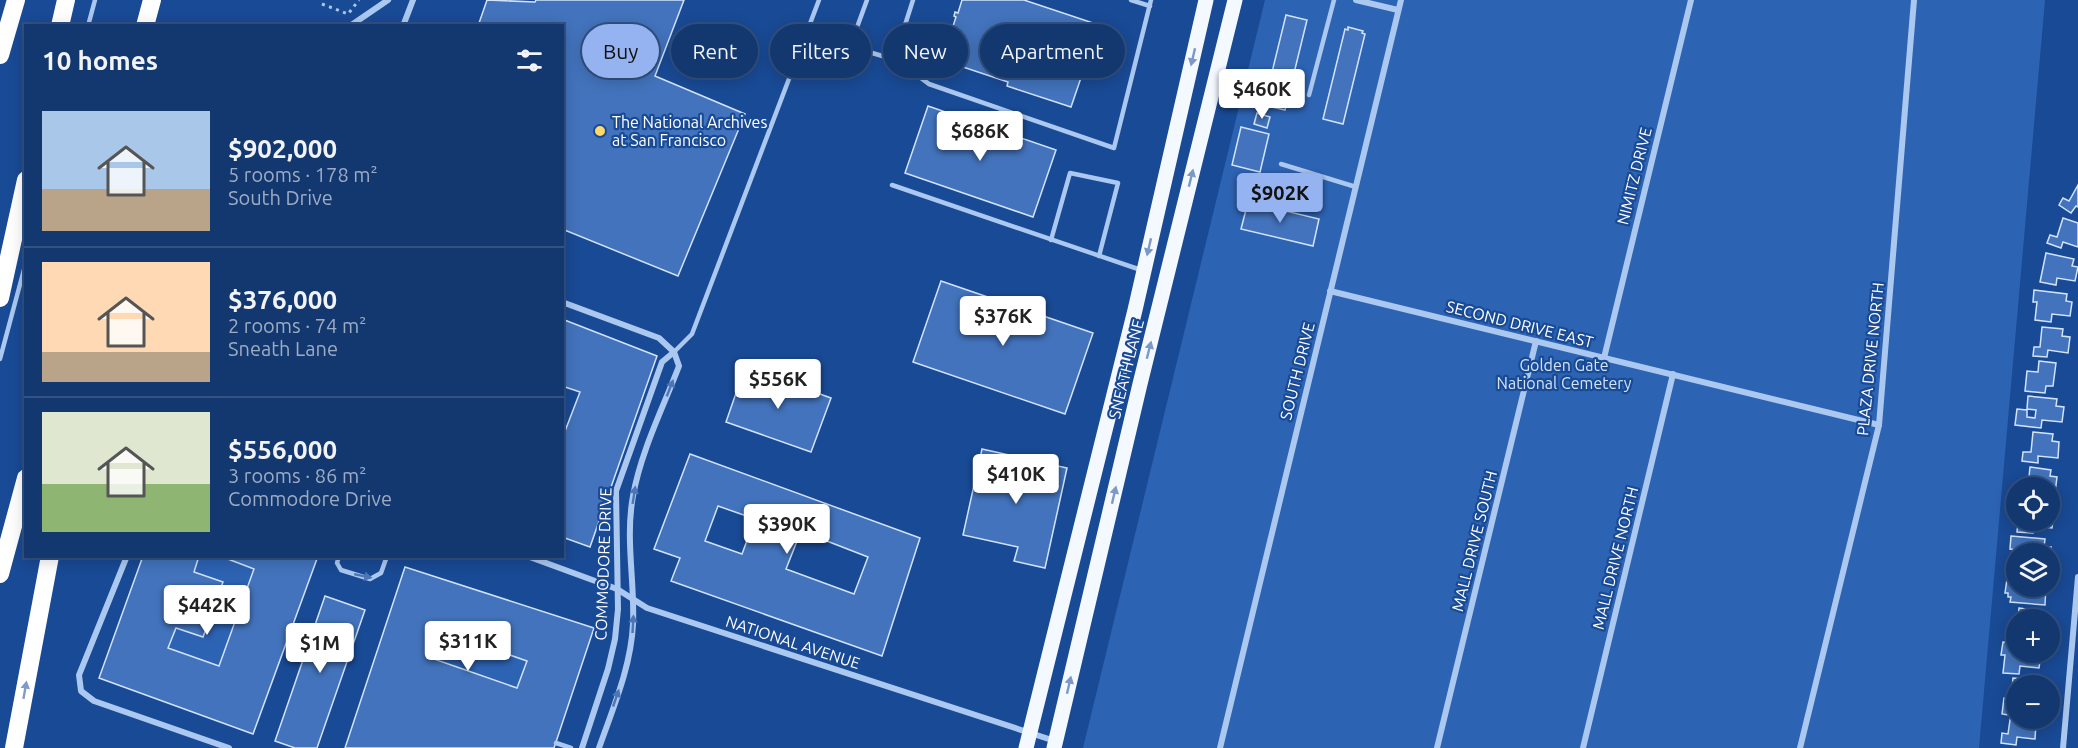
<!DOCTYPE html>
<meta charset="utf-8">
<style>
:root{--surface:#133870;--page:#1c3f75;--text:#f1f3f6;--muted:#9dacc3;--line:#325283;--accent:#95b2f1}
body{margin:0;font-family:Ubuntu,sans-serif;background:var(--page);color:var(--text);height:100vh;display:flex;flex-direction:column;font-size:22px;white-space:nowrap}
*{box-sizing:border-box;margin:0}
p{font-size:20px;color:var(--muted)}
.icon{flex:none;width:33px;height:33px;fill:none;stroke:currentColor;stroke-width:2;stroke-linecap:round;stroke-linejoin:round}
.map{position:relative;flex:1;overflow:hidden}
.details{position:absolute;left:24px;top:24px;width:540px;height:534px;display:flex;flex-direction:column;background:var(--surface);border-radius:0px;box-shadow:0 3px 15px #0003,0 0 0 2px var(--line)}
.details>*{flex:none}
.top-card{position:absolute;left:582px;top:24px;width:570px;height:54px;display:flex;gap:12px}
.buttons{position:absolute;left:2006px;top:477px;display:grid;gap:12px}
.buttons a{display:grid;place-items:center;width:54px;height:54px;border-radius:50%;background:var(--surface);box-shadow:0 3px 15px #0003,0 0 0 2px var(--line);font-size:30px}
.price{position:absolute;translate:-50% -51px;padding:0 14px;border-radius:6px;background:#fff;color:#222;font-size:20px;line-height:39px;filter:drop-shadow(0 2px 3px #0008)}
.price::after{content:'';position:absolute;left:50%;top:36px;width:18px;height:14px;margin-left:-9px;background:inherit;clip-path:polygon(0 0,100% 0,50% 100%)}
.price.on{background:var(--accent);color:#111}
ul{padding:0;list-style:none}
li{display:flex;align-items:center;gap:18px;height:150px;padding:0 18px}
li+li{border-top:2px solid var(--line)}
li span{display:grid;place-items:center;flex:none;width:168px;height:120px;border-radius:0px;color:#555}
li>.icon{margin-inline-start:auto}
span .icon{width:72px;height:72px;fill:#fffc;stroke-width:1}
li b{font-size:26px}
h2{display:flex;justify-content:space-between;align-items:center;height:72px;padding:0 18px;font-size:26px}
.pill{padding:0 21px;border-radius:27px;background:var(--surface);box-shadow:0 3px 15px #0003,0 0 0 2px var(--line);font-size:21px;line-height:54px}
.pill.on{background:var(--accent);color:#111}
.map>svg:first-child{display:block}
</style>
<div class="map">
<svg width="2078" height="748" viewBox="0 0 2078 748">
<rect width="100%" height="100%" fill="#194a95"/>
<!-- green -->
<g fill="#2d63b3">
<path d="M1265 0H2045L1979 748H1083Z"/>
<path d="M199 557H220L254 569 219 666 168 648 176 628 203 637 223 582 194 572Z"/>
<path d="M444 632 527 661 517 688 434 659Z"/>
</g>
<!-- building -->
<g fill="#4273bc" stroke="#d2e3fb" stroke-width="1.5" fill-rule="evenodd">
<path d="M487 0 535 2 536 0H684L655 76 745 114 678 276 562 229V26H478Z"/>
<path d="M962 0H1024L1099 25 1071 107 1007 86 1008 82 942 60 956 17 954 16 955 12 958 13Z"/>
<path d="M1286 15 1307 20 1285 110 1264 105Z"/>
<path d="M1348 27 1363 31 1362 33 1365 34 1343 124 1323 119 1345 29 1348 30Z"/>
<path d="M928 106 1056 150 1033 217 905 173Z"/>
<path d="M1257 113 1270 117 1267 128 1254 124Z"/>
<path d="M1241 127 1269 134 1260 172 1232 165Z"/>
<path d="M2078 185V207L2076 206 2071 213 2059 205 2063 198 2069 201Z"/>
<path d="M1248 202 1319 219 1313 246 1241 229Z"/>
<path d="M2063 218 2078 223V247L2063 242 2061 248 2047 243 2050 235 2057 237Z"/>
<path d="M2046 253 2074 259 2072 266 2078 267 2075 281 2057 278 2056 285 2040 282Z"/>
<path d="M941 281 1093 333 1065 414 913 362Z"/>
<path d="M2034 290 2067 294 2066 301 2072 302 2070 316 2052 314 2051 322 2035 320 2037 302H2033Z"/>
<path d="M562 319 657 356 590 547 562 537V439L580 392 562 386Z"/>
<path d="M2042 327 2063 329 2062 336 2070 337 2068 353 2048 350 2047 357 2033 356 2034 347H2040Z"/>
<path d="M2039 361 2056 363 2053 386H2046L2045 393 2025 391 2027 371 2038 372Z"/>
<path d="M745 367 831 398 811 452 726 422Z"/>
<path d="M2028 396 2057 399 2056 406 2064 407 2062 422 2042 420 2041 428 2015 425 2017 409 2027 410V417L2035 418 2036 410 2027 409Z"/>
<path d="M2033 432 2053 434 2052 441 2059 442 2058 458 2038 456V463L2022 461 2023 452H2031Z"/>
<path d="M982 449 1067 468 1045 568 1014 561 1018 547 963 535Z"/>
<path d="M690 454 920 538 882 656 671 581 680 558 654 549ZM718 506 755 519 742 554 705 541ZM801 531 868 557 854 594 786 569Z"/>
<path d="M2030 467 2051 470 2050 476 2057 477 2055 493 2049 492V488H2021L2028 487Z"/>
<path d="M2049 512H2054L2052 528 2033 526V533L2017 532 2018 522 2049 520Z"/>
<path d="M2011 536 2045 539 2044 547H2051L2049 563V554H2024V551L2010 549Z"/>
<path d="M143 556H199L194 572 223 582 203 637 176 628 168 648 219 666 254 569 220 556H318L253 734 99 678Z"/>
<path d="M405 567 594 628 554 748H345ZM444 632 527 661 517 688 434 659Z"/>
<path d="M2008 572 2016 573V586H2046L2045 605 2010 602 2011 597H2008V593H2005Z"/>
<path d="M325 596 365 610 317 748H295L275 741Z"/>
<path d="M2019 608 2040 611 2039 618 2045 620H2018Z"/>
<path d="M2003 642 2016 643V652L2041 653 2039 668 2020 666 2019 674 2003 673 2005 655H2001Z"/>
<path d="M2013 678 2033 680V686H2016V709L2009 708 2008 715 2002 714 2004 698 2011 699Z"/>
<path d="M2011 713 2016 714V718H2031L2030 724H2036L2035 739 2017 737 2016 745 2001 743 2002 733 2008 734Z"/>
</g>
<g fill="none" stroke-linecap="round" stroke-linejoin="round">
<!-- path -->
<path stroke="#abc8f0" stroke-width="3" stroke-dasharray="3 4.5" stroke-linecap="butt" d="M322 4 348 14 359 0"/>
<!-- lane -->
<g stroke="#abc8f0" stroke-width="4.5">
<path d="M867 0 852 41 855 48 903 62"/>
<path d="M913 0 897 50C905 65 915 75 929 84L1114 148 1151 0"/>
<path d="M1131 0 1150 6"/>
<path d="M88 26 95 0"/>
<path d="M1309 95 1334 0"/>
<path d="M1281 164 1356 187"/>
<path d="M892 185 1141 270"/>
<path d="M1051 240 1070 173 1118 183 1099 256"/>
<path d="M674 352 692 334 819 0"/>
<path d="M0 359 26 262"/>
<path d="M339 556 337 563 341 570 370 579 381 573 387 556"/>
<path d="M556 743 571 748"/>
</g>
<!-- street -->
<g stroke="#abc8f0" stroke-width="6">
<path d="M1356 0 1398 10"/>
<path d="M350 26 388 0"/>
<path d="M403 26 413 0"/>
<path d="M1330 291 1879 425"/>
<path d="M562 302 659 338 674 352 679 366C663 408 641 451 633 496 625 539 635 582 633 624 631 667 613 708 599 748"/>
<path d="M1604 358 1691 0"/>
<path d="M127 556 79 675 81 691 94 701 229 748"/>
<path d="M527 556 617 589 647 608 1055 741"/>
<path d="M582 748 608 669 615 639 618 609 616 491 662 362 674 352"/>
<path d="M1220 748 1401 0"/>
<path d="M1437 748 1536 341"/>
<path d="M1583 748 1673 374"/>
<path d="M1800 748 1879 425 1914 0"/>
<path d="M2063 748 2078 577"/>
</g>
<!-- primary -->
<g stroke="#f4f8ff" stroke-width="15">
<path d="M1026 748 1135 310 1206 0"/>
<path d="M1054 748 1140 384 1235 0"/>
</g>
<!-- highway -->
<g stroke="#fff" stroke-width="18">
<path d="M60 26 66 0"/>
<path d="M145 26 152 0"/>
<path d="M0 55 16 0"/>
<path d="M0 298 26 180"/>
<path d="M0 574 26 478"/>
<path d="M14 748 50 556"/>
</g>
</g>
<!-- one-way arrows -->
<defs><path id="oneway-solid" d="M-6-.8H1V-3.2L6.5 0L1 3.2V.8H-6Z" transform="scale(1.5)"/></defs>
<g fill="#7c98c5">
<use href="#oneway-solid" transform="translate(1193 57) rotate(103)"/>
<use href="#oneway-solid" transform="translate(1191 178) rotate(-76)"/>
<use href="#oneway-solid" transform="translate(1149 247) rotate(103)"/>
<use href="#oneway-solid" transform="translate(1149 350) rotate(-76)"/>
<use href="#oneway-solid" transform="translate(1114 495) rotate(-77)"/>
<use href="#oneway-solid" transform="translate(1069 685) rotate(-77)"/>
</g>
<g fill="#4c76b5">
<use href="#oneway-solid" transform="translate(670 388) rotate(-69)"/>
<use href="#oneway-solid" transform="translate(634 495) rotate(-81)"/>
<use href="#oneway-solid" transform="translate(363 576) rotate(12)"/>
<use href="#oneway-solid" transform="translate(633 624) rotate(-87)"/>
<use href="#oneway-solid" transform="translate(616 698) rotate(-71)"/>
</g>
<use fill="#809bc5" href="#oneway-solid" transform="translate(25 690) rotate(-80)"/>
<!-- markers -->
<circle fill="#ffda6a" stroke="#194a95" stroke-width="2" cx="600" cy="131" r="6"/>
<g text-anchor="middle" stroke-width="4.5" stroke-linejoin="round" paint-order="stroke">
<!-- poi labels -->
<g font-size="16" fill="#fff" stroke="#194a95" text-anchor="start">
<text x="612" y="128">The National Archives<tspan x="612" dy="18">at San Francisco</tspan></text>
</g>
<!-- street labels -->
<g font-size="16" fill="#fff" stroke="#194a95">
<text transform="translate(1634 176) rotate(-76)" y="6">NIMITZ DRIVE</text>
<text transform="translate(1520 324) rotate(14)" y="6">SECOND DRIVE EAST</text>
<text transform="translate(1870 359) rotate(-84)" y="6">PLAZA DRIVE NORTH</text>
<text transform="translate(1126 369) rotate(-76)" y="6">SNEATH LANE</text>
<text transform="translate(1297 371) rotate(-76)" y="6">SOUTH DRIVE</text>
<text transform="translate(1474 541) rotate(-76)" y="6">MALL DRIVE SOUTH</text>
<text transform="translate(1615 558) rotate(-76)" y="6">MALL DRIVE NORTH</text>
<text transform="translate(603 564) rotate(-88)" y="6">COMMODORE DRIVE</text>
<text transform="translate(793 642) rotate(18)" y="6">NATIONAL AVENUE</text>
</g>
<!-- park labels -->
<g font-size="16" fill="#d2e3fb" stroke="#194a95">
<text x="1564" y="371">Golden Gate<tspan x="1564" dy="18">National Cemetery</tspan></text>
</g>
</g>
</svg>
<div class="buttons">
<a><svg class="icon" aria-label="locate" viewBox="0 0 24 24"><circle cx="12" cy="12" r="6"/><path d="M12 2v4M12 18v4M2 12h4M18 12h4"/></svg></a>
<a><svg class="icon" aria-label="layers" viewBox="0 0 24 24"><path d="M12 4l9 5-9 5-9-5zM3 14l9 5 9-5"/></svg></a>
<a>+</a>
<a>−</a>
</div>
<b class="price" style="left:1262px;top:120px">$460K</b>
<b class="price" style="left:980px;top:162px">$686K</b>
<b class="price on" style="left:1280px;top:224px">$902K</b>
<b class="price" style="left:1003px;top:347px">$376K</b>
<b class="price" style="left:778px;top:410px">$556K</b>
<b class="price" style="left:1016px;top:505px">$410K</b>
<b class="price" style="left:787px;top:555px">$390K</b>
<b class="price" style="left:207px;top:636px">$442K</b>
<b class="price" style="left:468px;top:672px">$311K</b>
<b class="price" style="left:320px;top:674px">$1M</b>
<div class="top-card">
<a class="pill on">Buy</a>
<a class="pill">Rent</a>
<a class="pill">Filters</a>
<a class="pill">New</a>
<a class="pill">Apartment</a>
</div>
<section class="details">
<h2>10 homes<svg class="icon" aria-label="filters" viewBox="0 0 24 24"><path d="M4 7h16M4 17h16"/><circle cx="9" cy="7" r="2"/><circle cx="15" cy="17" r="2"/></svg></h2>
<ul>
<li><span style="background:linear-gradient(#a9c7e8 65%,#b9a48a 0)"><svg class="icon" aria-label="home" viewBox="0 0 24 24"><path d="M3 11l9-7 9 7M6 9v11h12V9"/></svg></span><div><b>$902,000</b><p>5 rooms · 178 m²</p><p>South Drive</p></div></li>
<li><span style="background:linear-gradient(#ffd9b3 75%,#b9a48a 0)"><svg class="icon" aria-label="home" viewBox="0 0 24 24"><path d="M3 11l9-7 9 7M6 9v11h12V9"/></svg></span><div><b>$376,000</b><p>2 rooms · 74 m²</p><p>Sneath Lane</p></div></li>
<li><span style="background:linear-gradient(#dfe7d0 60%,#8fb573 0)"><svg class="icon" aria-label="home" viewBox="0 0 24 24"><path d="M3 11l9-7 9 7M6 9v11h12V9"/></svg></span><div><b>$556,000</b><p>3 rooms · 86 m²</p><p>Commodore Drive</p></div></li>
</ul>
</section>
</div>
